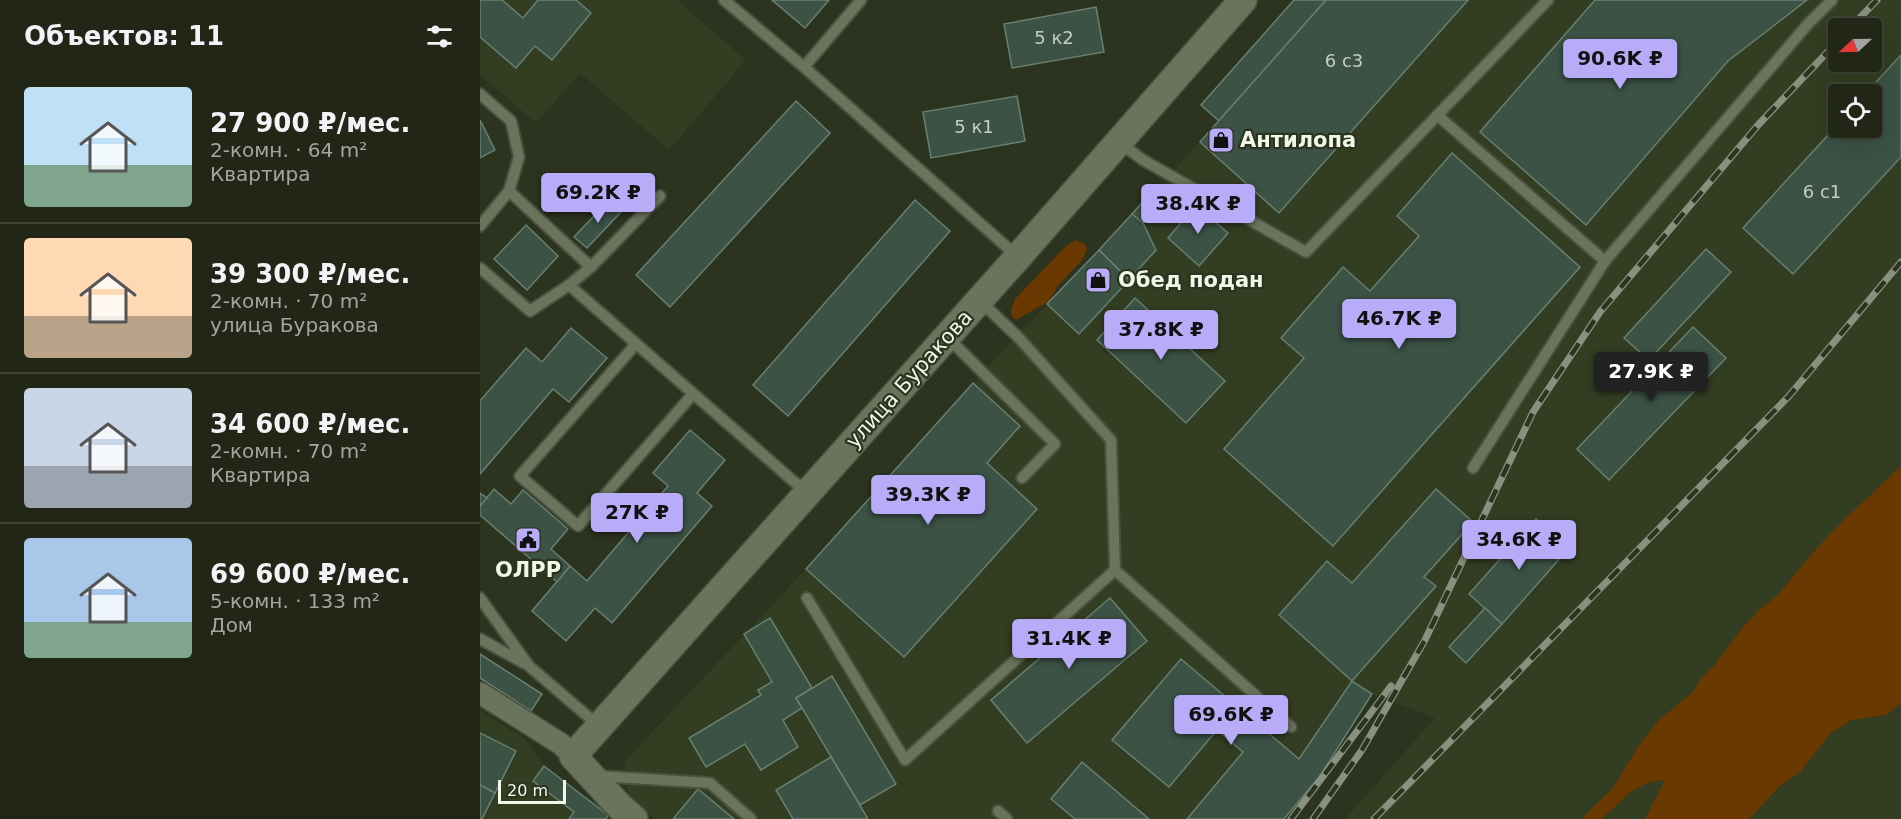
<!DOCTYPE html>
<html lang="ru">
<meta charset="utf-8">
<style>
:root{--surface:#212617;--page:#2d3224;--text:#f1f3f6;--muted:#a2a5a1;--line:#3e4336;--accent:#b8abf7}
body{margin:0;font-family:"DejaVu Sans",sans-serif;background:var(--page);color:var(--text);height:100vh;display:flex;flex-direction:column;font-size:22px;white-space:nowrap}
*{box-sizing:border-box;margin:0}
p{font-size:20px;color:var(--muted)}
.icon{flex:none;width:33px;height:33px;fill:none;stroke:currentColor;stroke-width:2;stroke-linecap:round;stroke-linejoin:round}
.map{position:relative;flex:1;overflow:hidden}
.side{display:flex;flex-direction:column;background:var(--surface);width:480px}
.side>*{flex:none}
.needle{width:39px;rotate:248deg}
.controls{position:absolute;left:1348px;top:18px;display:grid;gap:12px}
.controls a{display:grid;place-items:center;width:54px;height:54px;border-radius:6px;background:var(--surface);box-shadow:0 6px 24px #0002,0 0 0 2px var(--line);font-size:30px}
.scale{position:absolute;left:18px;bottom:15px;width:68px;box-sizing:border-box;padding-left:6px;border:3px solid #f2f7ea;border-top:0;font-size:16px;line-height:21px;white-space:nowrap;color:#f2f7ea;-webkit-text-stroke:4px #2c331f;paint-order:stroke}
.price{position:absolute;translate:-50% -51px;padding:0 14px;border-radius:6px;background:var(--accent);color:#111;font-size:20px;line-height:39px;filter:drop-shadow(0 2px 3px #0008)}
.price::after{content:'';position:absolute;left:50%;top:36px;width:18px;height:14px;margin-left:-9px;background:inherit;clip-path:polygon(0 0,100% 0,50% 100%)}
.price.active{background:#222;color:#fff}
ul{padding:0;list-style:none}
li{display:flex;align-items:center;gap:18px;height:150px;padding:0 24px}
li+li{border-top:2px solid var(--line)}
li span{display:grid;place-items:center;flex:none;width:168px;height:120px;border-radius:6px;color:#555}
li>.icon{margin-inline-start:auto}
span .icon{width:72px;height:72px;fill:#fffc;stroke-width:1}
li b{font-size:26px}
h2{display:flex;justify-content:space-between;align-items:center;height:72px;padding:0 24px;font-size:26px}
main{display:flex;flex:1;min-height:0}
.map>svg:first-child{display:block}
</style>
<main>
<section class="side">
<h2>Объектов: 11<svg class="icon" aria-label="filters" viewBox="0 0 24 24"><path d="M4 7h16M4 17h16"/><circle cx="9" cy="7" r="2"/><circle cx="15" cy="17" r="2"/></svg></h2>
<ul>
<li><span style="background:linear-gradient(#bfe0f5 65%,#7fa58c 0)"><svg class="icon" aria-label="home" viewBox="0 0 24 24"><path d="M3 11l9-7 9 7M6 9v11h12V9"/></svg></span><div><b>27 900 ₽/мес.</b><p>2-комн. · 64 m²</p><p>Квартира</p></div></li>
<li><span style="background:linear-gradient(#ffd9b3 65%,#b9a48a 0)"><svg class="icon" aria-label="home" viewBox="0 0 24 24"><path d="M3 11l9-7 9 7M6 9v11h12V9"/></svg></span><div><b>39 300 ₽/мес.</b><p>2-комн. · 70 m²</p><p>улица Буракова</p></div></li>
<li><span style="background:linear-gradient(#c9d6e8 65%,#9aa5b1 0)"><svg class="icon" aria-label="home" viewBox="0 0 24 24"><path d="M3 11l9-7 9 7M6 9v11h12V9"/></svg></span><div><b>34 600 ₽/мес.</b><p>2-комн. · 70 m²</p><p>Квартира</p></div></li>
<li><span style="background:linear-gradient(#a9c7e8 70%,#7fa58c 0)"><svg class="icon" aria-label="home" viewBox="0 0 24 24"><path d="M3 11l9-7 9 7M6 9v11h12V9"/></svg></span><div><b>69 600 ₽/мес.</b><p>5-комн. · 133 m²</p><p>Дом</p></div></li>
</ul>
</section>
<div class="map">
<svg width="1421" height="819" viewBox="0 0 1421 819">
<rect width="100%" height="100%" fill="#2c331f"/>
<!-- built -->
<g fill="#333d21" fill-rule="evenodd">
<path d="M0 0H197L266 60 189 150 100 73 56 123 0 75Z"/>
<path d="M846 0H1421V819H865L955 718 892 694 840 776 804 819H175L148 795 144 762 326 569 493 383 720 142ZM1359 28H1392V62H1359ZM1359 94H1392V128H1359ZM956 489 993 522 944 577 955 586 872 680 800 616 847 561 872 583Z"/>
<path d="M0 711 45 739 64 766 128 815 126 819H0Z"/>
</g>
<!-- green -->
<g fill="#6a3801">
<path d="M595 240 605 244 607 249 603 259 577 287 569 301 536 320 532 316 531 311 535 299 585 247Z"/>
<path d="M1421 466V703L1406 715 1371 720 1351 733 1320 772 1300 786 1269 819H1165L1185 780C1152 782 1144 801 1121 819H1101L1133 788 1157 748 1178 721 1214 691 1219 681 1235 664 1263 627 1278 611 1298 595 1335 550 1366 518Z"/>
</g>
<!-- building -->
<g fill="#3b5245" stroke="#678071" stroke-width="1.5">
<path d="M0 0H22L43 18 58 0H96L111 13 72 60 55 46 36 68 0 37Z"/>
<path d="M292 0H349L325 28Z"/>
<path d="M814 0H846L739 121 721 105Z"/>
<path d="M846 0H988L799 213 720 142Z"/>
<path d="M1115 0H1327L1248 61 1106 225 1000 132Z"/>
<path d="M616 7 624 52 532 68 524 24Z"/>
<path d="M1421 55V157L1313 274 1263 228 1359 123V128H1392V94H1385Z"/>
<path d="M537 96 545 141 451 158 443 112Z"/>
<path d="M316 101 350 133 190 307 156 275Z"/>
<path d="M0 120 15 150 0 158Z"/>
<path d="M972 153 1100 267 853 546 744 449 824 358 801 338 863 267 890 291 939 236 917 216Z"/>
<path d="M667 197 677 207 663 223 652 214Z"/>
<path d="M129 200 141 212 107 248 94 237Z"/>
<path d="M435 200 470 231 308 416 273 385Z"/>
<path d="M716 205 748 233 719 266 688 238Z"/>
<path d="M652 214 663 223 676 250 649 280 619 250Z"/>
<path d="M46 225 78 256 47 290 14 259Z"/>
<path d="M1226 249 1251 272 1169 360 1144 338Z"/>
<path d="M619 250 649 280 599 334 567 304Z"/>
<path d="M655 298 745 381 706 423 617 340Z"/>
<path d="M1213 327 1246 358 1129 480 1097 449Z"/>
<path d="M91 328 127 358 89 402 73 389 0 474V401L46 348 62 362Z"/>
<path d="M493 383 540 426 507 463 557 509 424 657 326 569Z"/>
<path d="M210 430 245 460 217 493 232 506 132 623 115 608 86 641 52 611 90 566 107 581 188 486 173 473Z"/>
<path d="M14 489 31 504 43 490 88 529 71 549 90 566 77 582 0 515V506Z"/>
<path d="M956 489 993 522 944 577 956 586 872 681 799 615 847 561 872 583Z"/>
<path d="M0 493 7 498 0 506Z"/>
<path d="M1056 519 1089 548 1022 624 989 594Z"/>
<path d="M630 598 667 641 547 743 511 700Z"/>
<path d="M1005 608 1022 624 986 663 969 647Z"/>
<path d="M290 618 332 688 316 698 322 708 303 720 318 747 281 770 265 744 226 767 209 738 281 695 278 690 292 682 264 634Z"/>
<path d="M0 654 62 694 51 711 0 678Z"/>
<path d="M701 659 819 759 872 681 892 694 840 776 804 819H707L763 752 737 730 689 787 632 740Z"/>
<path d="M352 676 416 784 380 805 316 698Z"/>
<path d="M0 733 36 751 15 793 0 785Z"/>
<path d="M351 757 388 819H313L296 790Z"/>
<path d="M602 762 669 819H595L571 799Z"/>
<path d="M64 766 128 815 126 819H89L94 812 53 781Z"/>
<path d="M0 785 15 793 2 819H0Z"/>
<path d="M218 789 254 819H193Z"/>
</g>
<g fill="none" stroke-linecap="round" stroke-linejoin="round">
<!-- service casing -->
<g stroke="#49503e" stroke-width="14">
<g id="service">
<path d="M244 0 324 67"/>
<path d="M381 0 324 67 538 257"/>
<path d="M0 94 31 121 39 157 29 191 0 226"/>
<path d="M957 115 1125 261"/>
<path d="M639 142 663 160 826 252 1068 0"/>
<path d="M29 191 111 267"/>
<path d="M0 268 50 311 89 285 327 493"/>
<path d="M89 285 111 267 180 196"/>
<path d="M500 301 538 337 631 440 635 570 811 727"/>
<path d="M468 338 575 444 542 478"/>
<path d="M156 344 40 476 98 526 213 394"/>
<path d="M993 468 1125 261 1328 24 1352 0"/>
<path d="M0 598 49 666 119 726"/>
<path d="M327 598 425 760 635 570"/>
<path d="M0 639 44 663"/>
<path d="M118 776 230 783 271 819"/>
<path d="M518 811 527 819"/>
</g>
</g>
<!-- minor casing -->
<g stroke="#49503e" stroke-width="24">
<path id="minor" d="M0 693 81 744 93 756"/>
</g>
<!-- tertiary casing -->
<g stroke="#49503e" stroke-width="30">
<path id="tertiary" d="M154 819 140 807 93 756 538 257 763 0"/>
</g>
<!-- service -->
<use href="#service" stroke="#6a735c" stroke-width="10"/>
<!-- minor -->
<use href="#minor" stroke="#6a735c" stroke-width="21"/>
<!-- tertiary -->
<use href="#tertiary" stroke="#6a735c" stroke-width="27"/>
<!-- rail casing -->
<g stroke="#8a907f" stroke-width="7">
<g id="rail">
<path d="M1370 28 1397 0"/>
<path d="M811 819 911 686"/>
<path d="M833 819 882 750 945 640 1053 412 1120 312 1279 124 1359 40"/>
<path d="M894 819 1309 396 1421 262"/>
</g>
</g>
<!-- rail -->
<use href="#rail" stroke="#2c331f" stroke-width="4.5" stroke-dasharray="14" stroke-linecap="butt"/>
</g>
<!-- icons -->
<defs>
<g id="shop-square" transform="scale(1.35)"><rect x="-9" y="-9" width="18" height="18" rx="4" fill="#b8abf7" stroke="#2c331f"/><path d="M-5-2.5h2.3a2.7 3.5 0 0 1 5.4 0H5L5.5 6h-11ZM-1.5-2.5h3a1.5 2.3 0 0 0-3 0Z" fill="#111"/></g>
<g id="civic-square" transform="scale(1.35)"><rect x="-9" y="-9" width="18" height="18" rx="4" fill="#b8abf7" stroke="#2c331f"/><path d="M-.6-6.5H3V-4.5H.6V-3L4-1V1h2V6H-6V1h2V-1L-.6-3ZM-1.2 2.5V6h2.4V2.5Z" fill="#111"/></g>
</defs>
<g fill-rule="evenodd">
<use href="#shop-square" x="741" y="140"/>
<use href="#shop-square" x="618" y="280"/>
<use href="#civic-square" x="48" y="540"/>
</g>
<g text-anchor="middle" stroke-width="4.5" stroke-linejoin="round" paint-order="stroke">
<!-- number labels -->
<g font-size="18" fill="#c4cec1">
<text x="574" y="44">5 к2</text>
<text x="864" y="67">6 с3</text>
<text x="494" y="133">5 к1</text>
<text x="1342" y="198">6 с1</text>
</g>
<!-- poi labels -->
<g font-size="21" font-weight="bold" fill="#f2f7ea" stroke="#2c331f" text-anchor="start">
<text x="760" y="147">Антилопа</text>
<text x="638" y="287">Обед подан</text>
<text x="48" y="577" text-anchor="middle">ОЛРР</text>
</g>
<!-- street labels -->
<g font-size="21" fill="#f2f7ea" stroke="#2c331f">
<text transform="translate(429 379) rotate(-48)" y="7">улица Буракова</text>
</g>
</g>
</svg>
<div class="controls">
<a><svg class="needle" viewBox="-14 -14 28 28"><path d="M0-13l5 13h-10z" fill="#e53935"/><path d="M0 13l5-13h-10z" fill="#a2a5a1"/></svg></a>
<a><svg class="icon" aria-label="locate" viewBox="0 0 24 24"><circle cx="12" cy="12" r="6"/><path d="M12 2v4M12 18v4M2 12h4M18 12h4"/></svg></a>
</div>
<div class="scale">20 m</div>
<b class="price" style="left:1140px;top:90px">90.6K ₽</b>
<b class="price" style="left:118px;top:224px">69.2K ₽</b>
<b class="price" style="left:718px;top:235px">38.4K ₽</b>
<b class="price" style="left:919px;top:350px">46.7K ₽</b>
<b class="price" style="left:681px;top:361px">37.8K ₽</b>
<b class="price active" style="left:1171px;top:403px">27.9K ₽</b>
<b class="price" style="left:448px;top:526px">39.3K ₽</b>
<b class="price" style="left:157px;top:544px">27K ₽</b>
<b class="price" style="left:1039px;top:571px">34.6K ₽</b>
<b class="price" style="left:589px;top:670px">31.4K ₽</b>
<b class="price" style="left:751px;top:746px">69.6K ₽</b>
</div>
</main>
